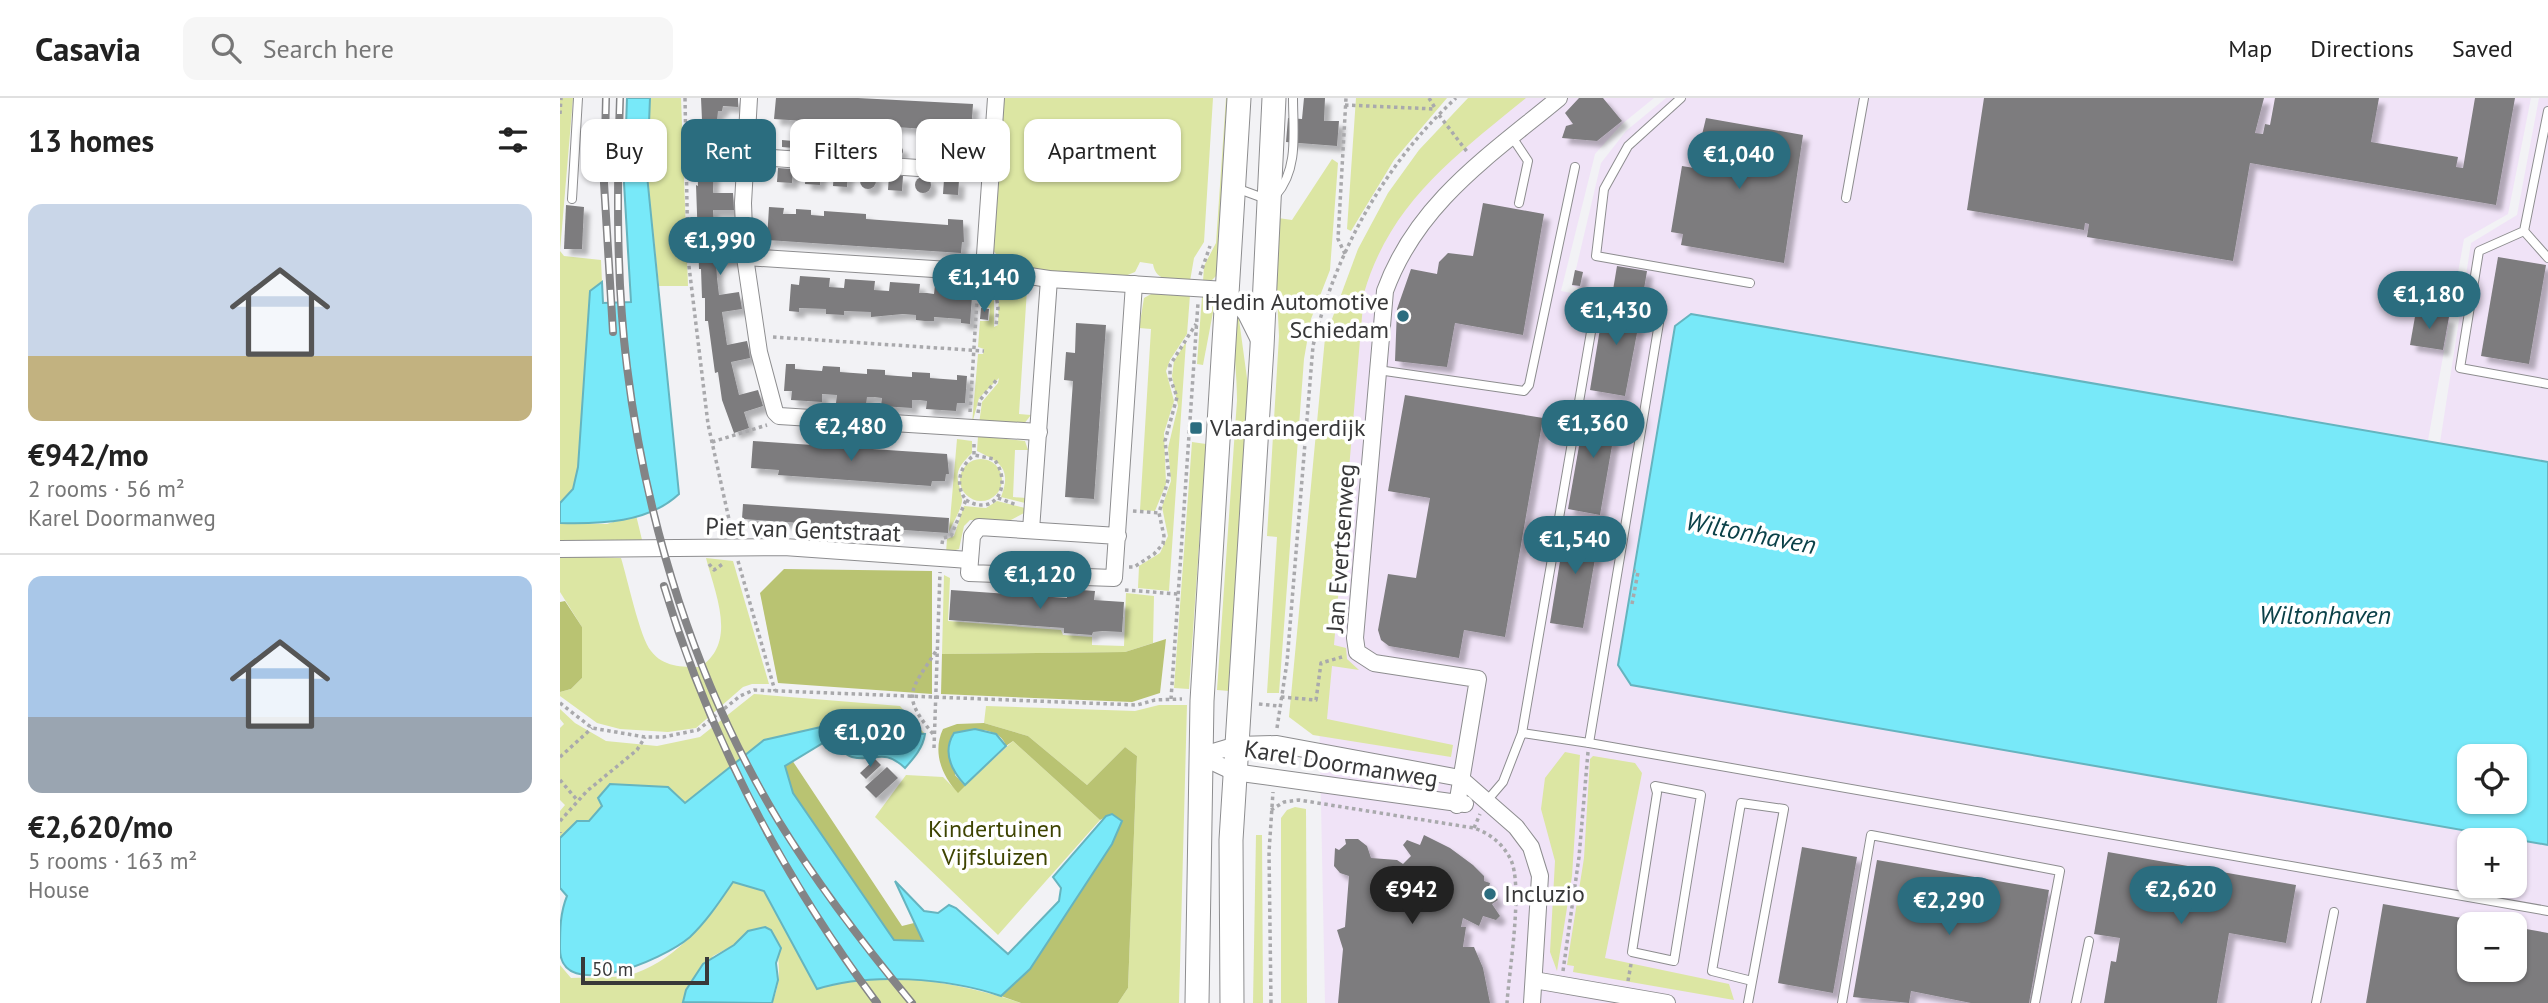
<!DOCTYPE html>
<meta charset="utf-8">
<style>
:root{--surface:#fff;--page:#f6f6f6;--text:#222;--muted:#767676;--line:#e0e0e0;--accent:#2b6d7f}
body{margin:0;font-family:"PT Sans",sans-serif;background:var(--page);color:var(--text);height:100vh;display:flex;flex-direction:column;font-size:26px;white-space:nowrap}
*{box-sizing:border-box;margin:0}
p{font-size:23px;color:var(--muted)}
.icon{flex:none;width:38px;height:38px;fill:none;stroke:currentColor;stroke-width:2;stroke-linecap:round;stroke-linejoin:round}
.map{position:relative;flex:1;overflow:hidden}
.panel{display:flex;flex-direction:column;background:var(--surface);width:560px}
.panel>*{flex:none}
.guide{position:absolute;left:21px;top:21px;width:665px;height:63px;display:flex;gap:14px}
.buttons{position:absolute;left:1897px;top:646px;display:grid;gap:14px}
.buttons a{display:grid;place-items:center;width:70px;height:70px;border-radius:14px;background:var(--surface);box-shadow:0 2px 5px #0004;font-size:35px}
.scale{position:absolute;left:21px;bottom:18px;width:128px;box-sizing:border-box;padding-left:7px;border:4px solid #383839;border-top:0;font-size:19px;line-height:24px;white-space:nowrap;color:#383839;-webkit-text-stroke:5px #fff;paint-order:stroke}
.price{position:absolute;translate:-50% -60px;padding:0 16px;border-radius:24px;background:var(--accent);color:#fff;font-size:23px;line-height:46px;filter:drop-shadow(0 2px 4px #0008)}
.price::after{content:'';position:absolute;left:50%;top:42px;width:21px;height:16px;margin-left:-10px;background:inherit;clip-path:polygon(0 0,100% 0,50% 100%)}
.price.on{background:#222;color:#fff}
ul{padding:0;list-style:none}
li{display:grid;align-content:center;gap:14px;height:371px;padding:0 28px}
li+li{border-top:2px solid var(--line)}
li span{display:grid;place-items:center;height:217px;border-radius:14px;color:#555}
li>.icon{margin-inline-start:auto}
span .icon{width:126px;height:126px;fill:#fffc;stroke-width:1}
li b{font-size:30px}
h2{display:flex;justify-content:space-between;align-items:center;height:84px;padding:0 28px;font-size:30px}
.chip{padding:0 24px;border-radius:14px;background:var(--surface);box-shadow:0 2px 5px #0004;font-size:24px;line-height:63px}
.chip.on{background:var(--accent);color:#fff}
header{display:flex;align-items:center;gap:42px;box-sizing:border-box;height:98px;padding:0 35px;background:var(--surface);border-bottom:2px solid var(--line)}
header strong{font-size:33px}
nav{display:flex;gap:38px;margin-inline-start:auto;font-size:24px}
.search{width:490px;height:63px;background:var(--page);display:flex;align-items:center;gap:18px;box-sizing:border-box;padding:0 24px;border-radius:14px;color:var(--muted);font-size:26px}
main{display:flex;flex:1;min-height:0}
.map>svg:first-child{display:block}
</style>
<header>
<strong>Casavia</strong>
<div class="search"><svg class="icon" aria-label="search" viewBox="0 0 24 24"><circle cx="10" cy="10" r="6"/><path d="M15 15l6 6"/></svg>Search here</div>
<nav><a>Map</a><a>Directions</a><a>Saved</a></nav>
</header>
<main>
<section class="panel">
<h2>13 homes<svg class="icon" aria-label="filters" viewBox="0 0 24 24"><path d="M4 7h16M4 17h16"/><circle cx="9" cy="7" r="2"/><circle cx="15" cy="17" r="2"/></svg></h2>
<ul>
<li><span style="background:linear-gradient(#c9d6e8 70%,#c2b280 0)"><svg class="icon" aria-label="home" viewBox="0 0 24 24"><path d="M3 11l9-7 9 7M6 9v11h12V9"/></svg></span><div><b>€942/mo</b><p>2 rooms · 56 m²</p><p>Karel Doormanweg</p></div></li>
<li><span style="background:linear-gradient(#a9c7e8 65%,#9aa5b1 0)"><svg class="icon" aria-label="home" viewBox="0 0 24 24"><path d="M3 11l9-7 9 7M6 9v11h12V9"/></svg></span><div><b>€2,620/mo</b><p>5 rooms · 163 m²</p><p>House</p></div></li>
</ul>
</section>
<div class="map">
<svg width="1988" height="905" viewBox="0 0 1988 905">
<defs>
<filter id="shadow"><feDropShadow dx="6" dy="6" stdDeviation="2" flood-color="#0004"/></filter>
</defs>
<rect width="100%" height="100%" fill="#f2f2f5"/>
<!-- industrial -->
<g fill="#f0e3f7" fill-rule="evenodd">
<path d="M938 0H1094L1062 26 1035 56 1001 193 1116 215 1012 188 1041 65 1066 33 1106 0H1971L1948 116 1904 141 1867 348 1067 565 1988 742V905H765L759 607 805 172 847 98ZM1909 742H1955V788H1909ZM1909 826H1955V872H1909Z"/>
<path d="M1979 0H1988V370L1879 351 1911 145 1957 117Z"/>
</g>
<!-- green -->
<g fill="#dce6a3">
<path d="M0 0H13L0 153Z"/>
<path d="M90 0H121L128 188H99L87 77Z"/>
<path d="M444 0H653L644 144 634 160 630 183C614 181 596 185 593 166L580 164 575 174 565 178 448 171 432 151Z"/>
<path d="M666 0H671L658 176 650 184H643L644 168 656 145Z"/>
<path d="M796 0H887L834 62 791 133 787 131Z"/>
<path d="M908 0H966C896 57 830 105 804 195L774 547 786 550 787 561 799 572 772 568 767 621 893 647 891 659 753 637 729 619 765 240 798 151 828 95 859 52Z"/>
<path d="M772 61 778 65 770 172 751 221 744 261 719 595H707L717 439 707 438 719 238 716 178 718 120 732 122Z"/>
<path d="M0 153 4 158 41 162 42 184 14 415 0 414Z"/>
<path d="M428 184 434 187V229L438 227 439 188 467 191 459 316 471 317 463 327 419 326 422 304 438 285 439 280 419 300 412 326 418 256H423L424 251 418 249 420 223H429L430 210 420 208 422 185Z"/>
<path d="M593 195 630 197 627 236 610 262 606 273 614 303 604 335 606 386 595 413 580 412 591 231 579 230 584 200Z"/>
<path d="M642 198 650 202 654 209 643 267 637 266Z"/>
<path d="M678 214 689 295 669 593 657 592 677 302C677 272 672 244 674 215Z"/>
<path d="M626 244 609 493 578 490 579 468 600 455 608 438 602 409 611 383 608 350 618 308 612 278 614 263Z"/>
<path d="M418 338 465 343 468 352H455L453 399 466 400 465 405 441 399C452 370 440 364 417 353Z"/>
<path d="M397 341 412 343V355C391 375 398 378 402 401 403 409 392 426 389 434Z"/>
<path d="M632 344 646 346 629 591 614 590Z"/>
<circle cx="421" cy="382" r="21"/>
<path d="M437 403 465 410 464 415 449 423 410 422 404 428 399 451 386 455 387 441 394 438 404 408 426 410Z"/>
<path d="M76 417 83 446 0 444V425L47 426Z"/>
<path d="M0 458 61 460C67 479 80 540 91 553 103 569 122 569 140 569 178 544 155 496 146 460L173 463 209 586H192L183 589 136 630 108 634 60 631 37 625 0 598V594L11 591 22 580V529L0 494Z"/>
<path d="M384 477 390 480 388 523 501 532 503 537 532 539V547L564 548 566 495 594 498 593 545 565 554 382 556Z"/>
<path d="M194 596 340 608 365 636 339 633 291 617 274 626 204 642 125 706 108 689 50 686 42 707 29 723H17L0 740V713L5 707 0 702V630L4 626 0 621V611L15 625 46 643 97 648 140 639Z"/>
<path d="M599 607H627L619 905H558L568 890 577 658 565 649 527 687 468 638 424 625 426 608 575 613Z"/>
<path d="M453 643 540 722 438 837 315 719 346 677 383 679 398 694Z"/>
<path d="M1005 654 1020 657 1012 778 997 873 990 854 995 763 981 711 985 680Z"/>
<path d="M1033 658 1075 665 1082 675 1045 860 1169 886 1174 902 1013 874 1014 868 1007 867 1024 760 1030 661Z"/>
<path d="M735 709 746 711 747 905H721V720L727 712Z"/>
<path d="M696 737H702L703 905H693Z"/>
<path d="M172 784 204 793 257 891C322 870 397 884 461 905H212C222 883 220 857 213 836L188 833 174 847 153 858 124 905H0V867L11 880C30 879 57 881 76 875 116 861 152 820 172 784Z"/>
</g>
<!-- forest -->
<g fill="#b9c372">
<path d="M224 471 372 473V596L218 585 200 495Z"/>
<path d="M5 503 22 529V580L11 591 0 594V504Z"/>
<path d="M606 541 600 595 572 604 381 596 382 556 565 554Z"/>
<path d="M424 625 468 638 527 687 565 649 577 658 568 890 558 905H461L441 898 470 871 552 746 562 723 552 716 540 722 453 643 446 648C440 628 410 630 394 635L395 677 405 688 398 695C382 678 372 654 383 631L397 626Z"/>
<path d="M232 662 342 828 354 825 363 843 334 842 233 695 225 667Z"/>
</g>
<!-- water -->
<g fill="#78e9f9" stroke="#65b4bf" stroke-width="2" fill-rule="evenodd">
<path d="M67 0H90L87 77 119 396C88 425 41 426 0 425V405L13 391 18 369 30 193 42 184 43 205 71 204 64 85Z"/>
<path d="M1131 216 1988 364V747L1071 587 1058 567 1115 228ZM1909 658H1955V704H1909Z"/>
<path d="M291 617 339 634 365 636C363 650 354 660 345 670 323 649 314 665 292 659 284 657 275 647 268 642L225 668 233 695 334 842 363 843 335 783 364 813 378 815 389 807 396 810 448 856 499 803 501 790 493 779 546 718 552 716 562 723 552 746 470 871 441 898C388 880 309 874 257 891L204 793 173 784C160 803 147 823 130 839 102 863 0 905 0 851 0 832 0 815 7 798L0 790V740L17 723H29L42 708 38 700 50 686 108 689 125 705 204 642 274 626Z"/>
<path d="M415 631 436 636 446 648 405 687C392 673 382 654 394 635Z"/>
<path d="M205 829 211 832 221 850 216 865 218 882 212 905 123 904 126 892 143 866 174 847 188 833Z"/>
</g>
<!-- building -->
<g fill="#7d7c7e" filter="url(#shadow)">
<path d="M141 0H178V9L163 8 162 13H158L157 23 142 22Z"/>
<path d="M216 0H298L413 6 411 34 214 21Z"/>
<path d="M744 0H765L764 23H779L777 48 726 44 728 20 742 21Z"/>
<path d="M1019 0H1043L1062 23 1037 43 1002 40 1006 28 1013 26 1005 15Z"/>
<path d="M1424 0H1704L1695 35 1703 36 1705 26 1710 27 1715 0H1819L1811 44 1898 59 1896 69 1903 70 1915 0H1955L1936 107 1690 65 1673 163 1527 139 1529 126 1525 125 1524 132 1407 112Z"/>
<path d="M1146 20 1243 37 1224 165 1121 147 1123 136 1111 134 1122 68 1134 70Z"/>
<path d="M142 25 157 26 155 44 176 45 175 62 154 61 153 95H173L174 112H153L155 146 175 144 176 162 156 163 157 180 159 197 179 194 182 211 162 214 167 247 187 243 189 252 190 260 171 264 179 297 198 292 203 308 184 314 189 330 174 335 162 302 158 274 155 275 148 223H145V200H142L141 171H139L136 87 138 88 137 59H139L138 35Z"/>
<path d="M222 42 233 43V50L222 49Z"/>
<path d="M250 44H261L260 52 249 51Z"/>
<path d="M278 45 288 46V54L277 53Z"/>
<circle cx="310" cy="51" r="5"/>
<circle cx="338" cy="53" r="5"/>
<path d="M360 51 371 52 370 59H360Z"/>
<circle cx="393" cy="57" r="5"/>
<path d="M218 70 233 71 232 85 217 84Z"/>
<path d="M246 72 261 73 260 87 245 86Z"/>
<path d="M274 74H288L287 89 273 88Z"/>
<circle cx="308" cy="83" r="8"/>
<path d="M329 77 343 78 342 93 328 92Z"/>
<circle cx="363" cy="87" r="8"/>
<path d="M384 81 399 82 398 97 383 96Z"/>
<path d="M923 105 984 116 963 237 895 225 887 269 835 263 837 211 851 171 877 176 879 164 888 155 913 158Z"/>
<path d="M6 107 24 109 22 151H4Z"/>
<path d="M209 109 224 110 223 116H236V111L251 112V117L264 118V113L306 116V121L374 126 388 127V121L403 122 404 144H402L401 155 207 142Z"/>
<path d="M1938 159 1986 167 1969 266 1921 258Z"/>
<path d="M1057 168 1087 173 1082 203 1052 198Z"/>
<path d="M1015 172 1023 174 1020 188 1012 187Z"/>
<path d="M240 178 270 180 269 189 284 190 285 181 315 183 314 192 329 193 330 184 360 186 359 195H367L374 196 375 187 405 189 404 198H412L410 226 401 225V221L374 219V223H365L356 222V217L343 216 311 219V214L284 213V217L266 216V211L239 210V214L229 213 231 186 239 187Z"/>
<path d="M1045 200 1082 209 1065 298 1030 292Z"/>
<path d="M421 210 429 211 428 222 420 221Z"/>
<path d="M1856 213 1889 219 1883 252 1850 247Z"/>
<path d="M516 225 546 227 534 401 505 399 513 283 504 282 506 254 515 255Z"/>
<path d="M226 266H235V271L262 273 263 268 280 269V274L307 276V271L325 272V277L338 278 352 279V274L370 275V280L397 282V277L407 278 405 305H397L396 313 366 311 367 303 359 302H352V310L321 308 322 300 314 299H307L306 307 276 305 277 297 262 296V304L231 302 232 293H224Z"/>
<path d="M845 297 983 320 945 539 904 532 899 560 829 548 821 542 818 532 828 476 856 480 870 400 828 393Z"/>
<path d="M1026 308 1058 313 1040 417 1008 411Z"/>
<path d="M193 343 387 356 389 376H386L385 383H372L371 388 218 377 219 372 191 370Z"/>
<path d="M183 406 389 420 388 435 182 421Z"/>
<path d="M1006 426 1040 432 1023 530 990 525Z"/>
<path d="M507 491 535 493 534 502 564 504 562 534 543 533 533 534 532 537 504 535V530L389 522 391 492 507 500Z"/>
<path d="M315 661 321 667 306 681 300 675Z"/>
<path d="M327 669 338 680 316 700 305 689Z"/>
<path d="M864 737 890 750 913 767 924 778V783L930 785 929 789 938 802 932 806 940 818 936 822 923 818 919 828 903 820 901 829H906L903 849H914L923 870 930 905H778L783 851 777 832 785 829 789 778 780 775 774 768 775 750 779 752 786 746 785 741H798L807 748 811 760 837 762 843 766 851 758 843 747 847 742 860 747Z"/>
<path d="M1242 749 1297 759 1273 895 1218 885Z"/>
<path d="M1548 754 1736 787 1726 845 1669 835 1657 905H1544L1551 863 1556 864 1560 840 1534 836Z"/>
<path d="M1317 762 1489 792 1469 905H1411L1351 893 1349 905 1293 899Z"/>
<path d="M1823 806 1930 825 1909 826V872H1955V829L1988 835V905H1806Z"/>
</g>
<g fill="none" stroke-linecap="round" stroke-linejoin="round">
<!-- service casing -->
<g stroke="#8d8d8f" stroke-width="10">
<g id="service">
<path d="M1121 0 1068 48 1044 91 1036 158 1190 185"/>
<path d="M1988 13 1964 133 1919 153 1900 270 1988 286"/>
<path d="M952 39 968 63 959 105"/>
<path d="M676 90 706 101"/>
<path d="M716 97C739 71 733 33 733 0"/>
<path d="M1286 100 1304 0"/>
<path d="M12 101 18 0"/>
<path d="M1964 133 1988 160"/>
<path d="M818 272 964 293 969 287 1015 69"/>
<path d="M962 635 1036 205"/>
<path d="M1029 645 1988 813"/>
<path d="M1095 688 1141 697 1114 863 1072 854 1097 695Z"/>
<path d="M925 705 943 684 962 635 1029 645 1100 219"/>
<path d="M1188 905 1224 711 1181 705 1152 873 1192 883"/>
<path d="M1282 905 1311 737 1500 773 1475 905"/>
<path d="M1516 905 1529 843"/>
<path d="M1756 905 1774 814"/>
</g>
</g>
<!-- minor casing -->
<g stroke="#8d8d8f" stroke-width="18">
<g id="minor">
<path d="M189 0 183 105 185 159 199 254 215 314 219 318 479 334"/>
<path d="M185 58 431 75"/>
<path d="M185 159 405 173 424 171 489 181 666 192 686 216 701 246"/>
<path d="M424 171 436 0"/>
<path d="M471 432 489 181"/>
<path d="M558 438 419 429 412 438 409 475 554 480 574 186"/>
<path d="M0 451 224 449 409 462"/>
<path d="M640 658 677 647 717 646 900 680 956 729 971 749 980 778 972 905"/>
<path d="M640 658 674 674 905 706"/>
<path d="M897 707 918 581 814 565 797 554 795 540 825 193C857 105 929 58 999 0"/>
<path d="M974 882 1107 905"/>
</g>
</g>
<!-- secondary casing -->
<g stroke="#8d8d8f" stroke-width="25">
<g id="secondary">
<path d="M637 905 642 603 679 0"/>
<path d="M672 905 671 742 702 249 714 0"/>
</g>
</g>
<!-- path -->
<g stroke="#a9a9ac" stroke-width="3.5" stroke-dasharray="3.5 3.5" stroke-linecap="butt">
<path d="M125 0 128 160 148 326 172 435"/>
<path d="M869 0 875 10"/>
<path d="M785 7 875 11"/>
<path d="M0 16 1 0"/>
<path d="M879 17 908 55"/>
<path d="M785 156 778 141 786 0"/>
<path d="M640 177 650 148"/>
<path d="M435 188 438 210 436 228"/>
<path d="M213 239 424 253"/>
<path d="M410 314 418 185"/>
<path d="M418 315 420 302 438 280"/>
<path d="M152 344 207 327"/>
<path d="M438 400 457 407"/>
<path d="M406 402C436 420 453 386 434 361L414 357"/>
<path d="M573 413 599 415"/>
<path d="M382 446 383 440 391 438 406 402C394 387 400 368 414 357V343"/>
<path d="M178 463 215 593"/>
<path d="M149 466 154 472 164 465"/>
<path d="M569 469H574L594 456 603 446 604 438 599 415 609 378 605 343 617 299 610 280V267L636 226"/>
<path d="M565 492 618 496"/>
<path d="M1072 506 1078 474 1074 473"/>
<path d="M721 599 756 602 761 565 782 559"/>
<path d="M611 601 638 205"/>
<path d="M0 605 32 630 85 639H103L138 632 180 598 194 592 577 607 595 602 622 601"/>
<path d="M699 606 718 608"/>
<path d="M717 630 727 564 753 248C775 155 825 65 896 0"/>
<path d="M373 636C340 596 351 593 376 553"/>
<path d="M374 650 380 474"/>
<path d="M0 659 32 630"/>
<path d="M0 682 18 703"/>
<path d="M711 712 724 704 739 702 914 730C929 735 942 745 950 760 964 786 949 873 947 905"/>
<path d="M0 723 27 693 77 652 85 639"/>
<path d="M914 730 920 716"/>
<path d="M0 734V735"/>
<path d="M1003 873 1019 759 1028 654"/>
<path d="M1068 883 1071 866"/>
<path d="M711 905 709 754 713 694"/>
</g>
<!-- service -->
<use href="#service" stroke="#fff" stroke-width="8"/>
<!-- minor -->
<use href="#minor" stroke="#fff" stroke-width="16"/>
<!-- secondary -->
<use href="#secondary" stroke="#fff" stroke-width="23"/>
<!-- rail casing -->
<g stroke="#848486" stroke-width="8">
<g id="rail">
<path d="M46 0 44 85 53 234"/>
<path d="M60 0C57 90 56 180 67 269 86 426 136 586 218 722 258 787 303 846 352 905"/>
<path d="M104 488C149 638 223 779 317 905"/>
</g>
</g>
<!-- rail -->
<use href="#rail" stroke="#fff" stroke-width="5" stroke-dasharray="16" stroke-linecap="butt"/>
</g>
<!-- markers -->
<g fill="#2b6d7f" stroke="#fff" stroke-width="2.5">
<circle cx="843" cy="218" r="7"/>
<rect x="629" y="323" width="14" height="14" rx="3.5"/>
<circle cx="930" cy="796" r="7"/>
</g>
<g text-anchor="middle" stroke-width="7" stroke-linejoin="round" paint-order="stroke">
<!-- poi labels -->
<g font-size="24" fill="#383839" stroke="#fff" text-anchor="start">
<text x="829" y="212" text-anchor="end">Hedin Automotive<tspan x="829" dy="28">Schiedam</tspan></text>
<text x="650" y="338">Vlaardingerdijk</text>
<text x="944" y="804">Incluzio</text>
</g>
<!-- street labels -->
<g font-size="24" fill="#383839" stroke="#fff">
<text transform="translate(243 432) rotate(2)" y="8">Piet van Gentstraat</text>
<text transform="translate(781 450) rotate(-86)" y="8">Jan Evertsenweg</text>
<text transform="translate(781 666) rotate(9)" y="8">Karel Doormanweg</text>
</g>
<!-- park labels -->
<g font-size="24" fill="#3e4402" stroke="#fff">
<text x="435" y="739">Kindertuinen<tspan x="435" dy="28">Vijfsluizen</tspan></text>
</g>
<!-- water labels -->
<g font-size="26" font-style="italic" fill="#0b4148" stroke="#fff">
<text transform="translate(1191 435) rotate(11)" y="9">Wiltonhaven</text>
<text x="1765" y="526">Wiltonhaven</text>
</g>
</g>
</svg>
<div class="buttons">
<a><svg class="icon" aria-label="locate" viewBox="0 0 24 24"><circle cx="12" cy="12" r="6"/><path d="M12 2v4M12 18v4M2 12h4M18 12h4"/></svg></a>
<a>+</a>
<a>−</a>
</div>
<div class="scale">50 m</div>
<b class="price" style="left:1179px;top:93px">€1,040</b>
<b class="price" style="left:160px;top:179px">€1,990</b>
<b class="price" style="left:424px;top:216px">€1,140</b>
<b class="price" style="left:1869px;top:233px">€1,180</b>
<b class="price" style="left:1056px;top:249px">€1,430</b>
<b class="price" style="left:1033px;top:362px">€1,360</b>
<b class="price" style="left:291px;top:365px">€2,480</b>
<b class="price" style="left:1015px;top:478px">€1,540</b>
<b class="price" style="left:480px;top:513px">€1,120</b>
<b class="price" style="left:310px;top:671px">€1,020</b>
<b class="price on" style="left:852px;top:828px">€942</b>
<b class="price" style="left:1621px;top:828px">€2,620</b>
<b class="price" style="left:1389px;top:839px">€2,290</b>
<div class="guide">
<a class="chip">Buy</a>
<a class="chip on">Rent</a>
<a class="chip">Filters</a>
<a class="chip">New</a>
<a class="chip">Apartment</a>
</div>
</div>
</main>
